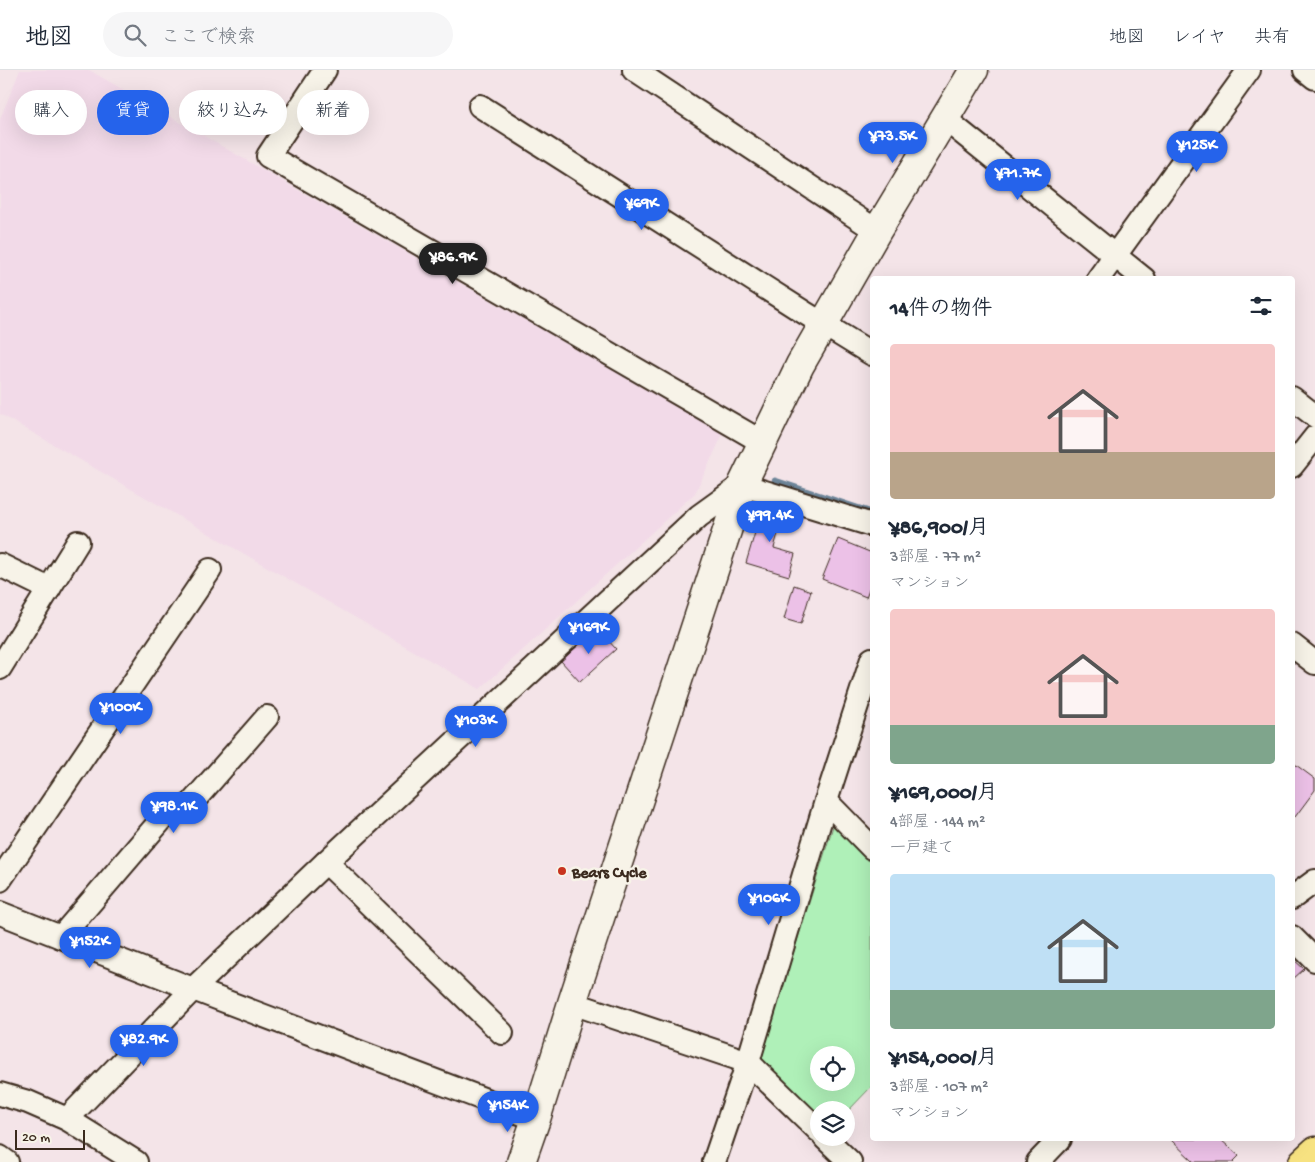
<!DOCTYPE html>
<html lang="ja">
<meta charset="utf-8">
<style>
:root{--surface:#fff;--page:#f6f6f7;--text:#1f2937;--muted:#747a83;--line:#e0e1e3;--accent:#2563eb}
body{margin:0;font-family:"Gochi Hand","Klee One",sans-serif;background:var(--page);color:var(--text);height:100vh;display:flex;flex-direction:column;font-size:19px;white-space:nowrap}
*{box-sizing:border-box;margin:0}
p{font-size:16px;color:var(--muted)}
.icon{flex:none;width:28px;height:28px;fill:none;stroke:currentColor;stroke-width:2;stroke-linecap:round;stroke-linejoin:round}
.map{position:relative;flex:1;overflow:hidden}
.details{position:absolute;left:870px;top:206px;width:425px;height:865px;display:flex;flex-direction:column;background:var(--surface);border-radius:5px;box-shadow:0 5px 20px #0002}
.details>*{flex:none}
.guide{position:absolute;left:15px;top:20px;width:475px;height:45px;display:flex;gap:10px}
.fabs{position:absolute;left:810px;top:976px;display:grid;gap:10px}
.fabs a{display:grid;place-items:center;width:45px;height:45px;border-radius:50%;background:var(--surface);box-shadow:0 5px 20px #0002;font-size:25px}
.scale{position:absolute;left:15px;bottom:12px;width:70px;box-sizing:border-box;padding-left:5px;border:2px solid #3b2a1e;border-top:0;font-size:14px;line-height:18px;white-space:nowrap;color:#3b2a1e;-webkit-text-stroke:4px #f7f3e8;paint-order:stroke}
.price{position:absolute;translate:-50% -42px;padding:0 11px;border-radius:18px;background:var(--accent);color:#fff;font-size:16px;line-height:32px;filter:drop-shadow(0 1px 2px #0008)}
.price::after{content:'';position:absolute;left:50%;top:30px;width:15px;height:11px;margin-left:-8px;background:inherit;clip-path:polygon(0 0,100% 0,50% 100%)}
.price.active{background:#222;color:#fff}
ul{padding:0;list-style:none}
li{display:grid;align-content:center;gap:10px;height:265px;padding:0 20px}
li span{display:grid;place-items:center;height:155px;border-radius:5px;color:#555}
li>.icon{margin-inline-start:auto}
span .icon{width:90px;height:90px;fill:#fffc;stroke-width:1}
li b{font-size:21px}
h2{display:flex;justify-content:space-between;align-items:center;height:60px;padding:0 20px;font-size:21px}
.pill{padding:0 18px;border-radius:22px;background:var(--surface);box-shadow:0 5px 20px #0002;font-size:18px;line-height:45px}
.pill.active{background:var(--accent);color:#fff}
header{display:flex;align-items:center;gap:30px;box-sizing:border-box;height:70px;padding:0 25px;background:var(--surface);border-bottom:1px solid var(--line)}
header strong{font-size:24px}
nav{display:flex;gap:28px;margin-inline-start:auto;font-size:18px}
.search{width:350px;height:45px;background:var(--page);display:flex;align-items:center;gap:12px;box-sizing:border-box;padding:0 18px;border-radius:28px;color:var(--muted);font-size:19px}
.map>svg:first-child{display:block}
</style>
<header>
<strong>地図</strong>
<div class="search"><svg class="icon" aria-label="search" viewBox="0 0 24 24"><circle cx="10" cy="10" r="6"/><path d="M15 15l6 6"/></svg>ここで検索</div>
<nav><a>地図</a><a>レイヤ</a><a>共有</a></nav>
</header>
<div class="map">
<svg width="1315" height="1092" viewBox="0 0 1315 1092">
<rect width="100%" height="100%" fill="#f4e4e8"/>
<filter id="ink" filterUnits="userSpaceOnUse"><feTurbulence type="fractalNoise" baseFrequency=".02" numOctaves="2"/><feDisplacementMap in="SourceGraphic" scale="10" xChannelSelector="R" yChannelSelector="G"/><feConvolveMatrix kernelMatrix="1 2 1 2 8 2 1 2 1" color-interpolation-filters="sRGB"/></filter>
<g filter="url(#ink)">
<!-- built -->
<path fill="#f2dae8" d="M20 0H89L723 364 695 423 480 619 0 344V49Z"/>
<!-- green -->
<path fill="#aff0b8" stroke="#758d6b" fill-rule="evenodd" d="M835 750 872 789V1016L846 1043V1040H819V1047L760 989ZM819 985H846V1012H819Z"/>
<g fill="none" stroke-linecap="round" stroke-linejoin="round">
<!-- stream -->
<path stroke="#6c8498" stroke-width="7" d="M775 411 872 443"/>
</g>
<!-- building -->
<g fill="#ecc1e7" stroke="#3b2a1e">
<path d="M764 432 785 438 774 478 795 484 789 506 746 493Z"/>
<path d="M838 469 872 483V511L866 527 822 509Z"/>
<path d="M794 515 811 521 801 554 784 549Z"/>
<path d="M597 558 616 579 580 612 561 591Z"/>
<path d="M1292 692 1315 709V720L1295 747 1292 745Z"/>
<path d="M1292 888 1304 899 1292 910Z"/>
<path d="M1170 1069H1220L1239 1086 1233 1092H1194Z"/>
</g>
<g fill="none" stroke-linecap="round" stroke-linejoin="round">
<!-- minor casing -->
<g stroke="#3b2a1e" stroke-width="26">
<g id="minor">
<path d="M325 0 268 86 762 372"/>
<path d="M634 0 877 161"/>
<path d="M1305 0 1315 8"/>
<path d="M480 36 805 243 872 284"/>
<path d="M945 49 1144 209"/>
<path d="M1098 209 1249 0"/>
<path d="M1292 328 1315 346"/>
<path d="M1292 396 1315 367"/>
<path d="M0 495 49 519"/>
<path d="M1292 575 1315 593"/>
<path d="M0 598 78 472"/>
<path d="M826 731 872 778"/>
<path d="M326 792 502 963"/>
<path d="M0 810 210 500"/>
<path d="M1292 828 1315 811"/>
<path d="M0 843 193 919 536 1049"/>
<path d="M61 867 162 749 190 735 267 647"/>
<path d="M1292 867 1315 890"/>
<path d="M572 933 748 992 819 1061"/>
<path d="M0 1024 28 1032 67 1049 136 1092"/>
<path d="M67 1049 193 919 326 792 699 446 742 415 872 455"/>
<path d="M825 1068 850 1092"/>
<path d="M0 1087 7 1092"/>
<path d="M714 1092 748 992 826 731 872 589"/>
<path d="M1038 1092 1060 1069"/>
</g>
</g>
<!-- tertiary casing -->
<g stroke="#3b2a1e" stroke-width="31">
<path id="tertiary" d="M521 1092 536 1049 572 933 742 415 800 295 877 161 974 0"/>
</g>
<!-- primary casing -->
<g stroke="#3b2a1e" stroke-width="31">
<path id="primary" d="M1303 1092 1315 1081"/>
</g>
<!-- minor -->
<use href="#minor" stroke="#f7f3e8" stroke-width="22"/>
<!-- tertiary -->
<use href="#tertiary" stroke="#f7f3e8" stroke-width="28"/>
<!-- primary -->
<use href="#primary" stroke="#f7e281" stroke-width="28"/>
</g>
</g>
<!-- markers -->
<circle fill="#c8321e" stroke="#f7f3e8" stroke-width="2" cx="562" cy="801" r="5"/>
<g text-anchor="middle" stroke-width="5" stroke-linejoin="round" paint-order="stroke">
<!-- poi labels -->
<g font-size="16" font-weight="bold" fill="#3b2a1e" stroke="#f7f3e8" text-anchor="start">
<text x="572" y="807">Bears Cycle</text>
</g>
</g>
</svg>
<div class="fabs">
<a><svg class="icon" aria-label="locate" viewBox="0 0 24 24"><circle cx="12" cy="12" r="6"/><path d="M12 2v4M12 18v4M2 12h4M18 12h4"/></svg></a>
<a><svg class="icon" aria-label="layers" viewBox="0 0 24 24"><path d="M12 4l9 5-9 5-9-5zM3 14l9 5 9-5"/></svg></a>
</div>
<div class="scale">20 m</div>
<b class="price" style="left:893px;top:94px">¥73.5K</b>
<b class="price" style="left:1197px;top:103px">¥125K</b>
<b class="price" style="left:1018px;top:131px">¥71.7K</b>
<b class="price" style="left:642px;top:161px">¥69K</b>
<b class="price active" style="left:453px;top:215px">¥86.9K</b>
<b class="price" style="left:770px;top:473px">¥99.4K</b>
<b class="price" style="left:589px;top:585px">¥169K</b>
<b class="price" style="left:121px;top:665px">¥100K</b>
<b class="price" style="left:476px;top:678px">¥103K</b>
<b class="price" style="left:174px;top:764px">¥98.1K</b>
<b class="price" style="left:769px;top:856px">¥106K</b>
<b class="price" style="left:90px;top:899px">¥152K</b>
<b class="price" style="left:144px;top:997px">¥82.9K</b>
<b class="price" style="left:508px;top:1063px">¥154K</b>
<div class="guide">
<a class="pill">購入</a>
<a class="pill active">賃貸</a>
<a class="pill">絞り込み</a>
<a class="pill">新着</a>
</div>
<section class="details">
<h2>14件の物件<svg class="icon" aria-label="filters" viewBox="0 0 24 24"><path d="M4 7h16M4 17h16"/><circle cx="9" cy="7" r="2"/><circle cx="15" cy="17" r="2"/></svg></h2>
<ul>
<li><span style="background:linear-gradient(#f6c9c9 70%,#b9a48a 0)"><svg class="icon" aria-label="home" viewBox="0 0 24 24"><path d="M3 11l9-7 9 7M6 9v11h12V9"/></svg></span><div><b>¥86,900/月</b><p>3部屋 · 77 m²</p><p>マンション</p></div></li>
<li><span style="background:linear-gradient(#f6c9c9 75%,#7fa58c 0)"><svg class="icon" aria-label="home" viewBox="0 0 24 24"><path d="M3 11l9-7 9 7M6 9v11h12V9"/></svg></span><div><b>¥169,000/月</b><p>4部屋 · 144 m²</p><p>一戸建て</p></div></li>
<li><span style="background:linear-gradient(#bfe0f5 75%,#7fa58c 0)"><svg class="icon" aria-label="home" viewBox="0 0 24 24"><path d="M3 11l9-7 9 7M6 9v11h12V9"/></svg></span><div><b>¥154,000/月</b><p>3部屋 · 107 m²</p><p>マンション</p></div></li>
</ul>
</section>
</div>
